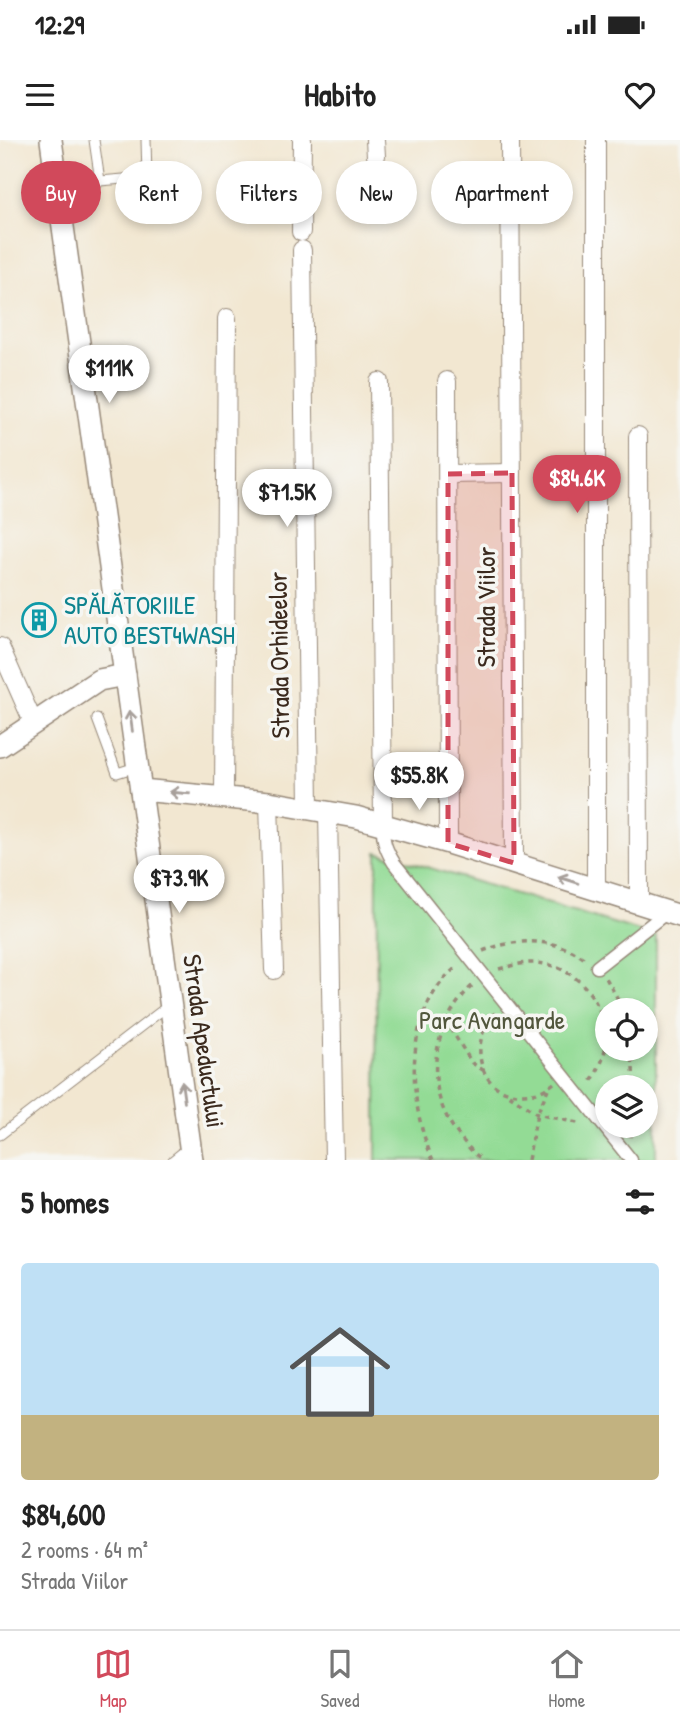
<!DOCTYPE html>
<meta charset="utf-8">
<style>
:root{--surface:#fff;--page:#f2f2f2;--text:#222;--muted:#767676;--line:#e0e0e0;--accent:#d1495b}
body{margin:0;font-family:"Patrick Hand",sans-serif;background:var(--page);color:var(--text);height:100vh;display:flex;flex-direction:column;font-size:26px;white-space:nowrap}
*{box-sizing:border-box;margin:0}
p{font-size:23px;color:var(--muted)}
.icon{flex:none;width:38px;height:38px;fill:none;stroke:currentColor;stroke-width:2;stroke-linecap:round;stroke-linejoin:round}
.map{position:relative;height:1020px;overflow:hidden}
.side{display:flex;flex-direction:column;background:var(--surface);flex:1}
.side>*{flex:none}
.banner{position:absolute;left:21px;top:21px;width:639px;height:63px;display:flex;gap:14px}
.fabs{position:absolute;left:595px;top:858px;display:grid;gap:14px}
.fabs a{display:grid;place-items:center;width:63px;height:63px;border-radius:50%;background:var(--surface);box-shadow:0 4px 10px #0003;font-size:35px}
.price{position:absolute;translate:-50% -60px;padding:0 16px;border-radius:24px;background:#fff;color:#222;font-size:23px;line-height:46px;filter:drop-shadow(0 2px 4px #0008)}
.price::after{content:'';position:absolute;left:50%;top:42px;width:21px;height:16px;margin-left:-10px;background:inherit;clip-path:polygon(0 0,100% 0,50% 100%)}
.price.active{background:var(--accent);color:#fff}
ul{padding:0;list-style:none}
li{display:grid;align-content:center;gap:14px;height:371px;padding:0 21px}
li span{display:grid;place-items:center;height:217px;border-radius:7px;color:#555}
li>.icon{margin-inline-start:auto}
span .icon{width:126px;height:126px;fill:#fffc;stroke-width:1}
li b{font-size:30px}
h2{display:flex;justify-content:space-between;align-items:center;height:84px;padding:0 21px;font-size:30px}
.chip{padding:0 24px;border-radius:32px;background:var(--surface);box-shadow:0 4px 10px #0003;font-size:24px;line-height:63px}
.chip.active{background:var(--accent);color:#fff}
.status{display:flex;justify-content:space-between;align-items:center;height:49px;padding:0 35px;background:var(--surface);direction:ltr}
.status svg{height:19px;fill:currentColor}
header{display:flex;justify-content:space-between;align-items:center;height:91px;padding:0 21px;background:var(--surface);font-size:32px;font-weight:700}
.menu{display:flex;justify-content:space-around;align-items:center;height:98px;border-top:2px solid var(--line);background:var(--surface);font-size:19px;color:var(--muted)}
.menu a{display:grid;justify-items:center;gap:4px}
.menu .active{color:var(--accent)}
.map>svg:first-child{display:block}
</style>
<div class="status"><b>12:29</b><svg viewBox="0 0 49 12"><path d="M0 12V9h3v3zM5 12V6h3v6zM10 12V3h3v9zM15 12V0h3v12zM26 1h20v11H26zM47 4h2v5h-2z"/></svg></div>
<header><svg class="icon" aria-label="menu" viewBox="0 0 24 24"><path d="M4 6h16M4 12h16M4 18h16"/></svg>Habito<svg class="icon" aria-label="heart" viewBox="0 0 24 24"><path d="M12 20l-8-8c-3-5 5-10 8-4 3-6 11-1 8 4z"/></svg></header>
<div class="map">
<svg width="680" height="1020" viewBox="0 0 680 1020">
<rect width="100%" height="100%" fill="#f6f6f2"/>
<filter id="ink" filterUnits="userSpaceOnUse"><feTurbulence type="fractalNoise" baseFrequency=".0143" numOctaves="2"/><feDisplacementMap in="SourceGraphic" scale="14" xChannelSelector="R" yChannelSelector="G"/><feConvolveMatrix kernelMatrix="1 2 1 2 8 2 1 2 1" color-interpolation-filters="sRGB"/></filter>
<filter id="wash" filterUnits="userSpaceOnUse"><feTurbulence type="fractalNoise" baseFrequency=".00686" numOctaves="4" result="noise"/><feDisplacementMap in="SourceGraphic" scale="28" xChannelSelector="R" yChannelSelector="G"/><feGaussianBlur stdDeviation="1.57" result="paint"/><feColorMatrix in="noise" values="0 0 0 0 0 0 0 0 0 0 0 0 0 0 0 0 0 1.4 0 .05"/><feComposite in="paint" operator="in"/></filter>
<g filter="url(#wash)">
<rect width="100%" height="100%" fill="#f2e7d1"/>
<!-- green -->
<path fill="#93db95" stroke="#67825a" stroke-width="2" fill-rule="evenodd" d="M377 712 656 796V1020H376ZM607 870H646V908H607ZM607 947H646V985H607Z"/>
</g>
<g filter="url(#ink)">
<g fill="none" stroke-linecap="round" stroke-linejoin="round">
<!-- service casing -->
<g stroke="#968878" stroke-width="11">
<g id="service">
<path d="M94 0 100 41"/>
<path d="M62 67 90 53 100 41 147 37 146 0"/>
<path d="M97 579 117 633 136 627"/>
<path d="M0 995 169 865"/>
<path d="M173 1020 188 1008"/>
</g>
</g>
<!-- pedestrian casing -->
<g stroke="#968878" stroke-width="15">
<g id="pedestrian">
<path d="M383 684C382 700 386 710 394 723L631 1020"/>
<path d="M597 827 667 772"/>
</g>
</g>
<!-- minor casing -->
<g stroke="#968878" stroke-width="20">
<g id="minor">
<path d="M375 0 376 16"/>
<path d="M510 0 514 723"/>
<path d="M596 0V749"/>
<path d="M301 92 302 0"/>
<path d="M302 110 309 667"/>
<path d="M447 241 448 703"/>
<path d="M379 242 383 684"/>
<path d="M638 296 639 763"/>
<path d="M448 334 512 333"/>
<path d="M0 507 33 582"/>
<path d="M224 657 227 178"/>
<path d="M269 662 274 830"/>
<path d="M328 671 334 1020"/>
</g>
</g>
<!-- tertiary casing -->
<g stroke="#968878" stroke-width="24">
<g id="tertiary">
<path d="M51 0 192 1020"/>
<path d="M0 606 99 540 125 535"/>
<path d="M141 650 269 662 356 677 448 703 680 776"/>
</g>
</g>
<!-- path -->
<g stroke="#968878" stroke-width="3.5" stroke-dasharray="5 5" stroke-linecap="butt">
<path d="M483 811C516 798 555 797 585 819"/>
<path d="M499 829C510 826 521 823 532 823 576 822 610 866 605 909 604 921 596 933 590 944"/>
<path d="M606 838 624 870"/>
<path d="M472 846C432 884 422 947 457 993 465 1003 472 1013 483 1020"/>
<path d="M495 873C468 901 477 956 523 954 535 954 544 951 554 943"/>
<path d="M445 880 472 923 483 930"/>
<path d="M632 908 634 947"/>
<path d="M509 955 537 974 582 984"/>
<path d="M630 997 632 985"/>
<path d="M433 1020C407 962 402 869 458 826"/>
<path d="M528 1020 537 974 548 949"/>
</g>
<!-- service -->
<use href="#service" stroke="#fff" stroke-width="9"/>
<!-- pedestrian -->
<use href="#pedestrian" stroke="#fff" stroke-width="12"/>
<!-- minor -->
<use href="#minor" stroke="#fff" stroke-width="18"/>
<!-- tertiary -->
<use href="#tertiary" stroke="#fff" stroke-width="21"/>
</g>
<!-- one-way arrows -->
<defs><path id="oneway-shaft" d="M-6 0H5M1.5-3L5.5 0L1.5 3" fill="none" stroke-width="1.6" stroke-linecap="round" stroke-linejoin="round" transform="scale(1.75)"/></defs>
<g stroke="#a79f9a">
<use href="#oneway-shaft" transform="translate(131 581) rotate(-98)"/>
<use href="#oneway-shaft" transform="translate(180 653) rotate(-175)"/>
<use href="#oneway-shaft" transform="translate(568 740) rotate(-162)"/>
<use href="#oneway-shaft" transform="translate(183 952) rotate(-98)"/>
</g>
</g>
<!-- marked area -->
<path fill="#d1495b" fill-opacity="0.2" stroke="#d1495b" stroke-width="5" stroke-dasharray="14 9" stroke-linejoin="round" d="M512 333 514 723 448 703V334Z"/>
<!-- icons -->
<defs>
<g id="building-ring" transform="scale(1.75)"><circle r="9.5" fill="#f6f6f2" stroke="#0f9aa8" stroke-width="1.5"/><path d="M-4-6H4V6H1V3H-1V6H-4ZM-2.5-4.3h1.7v1.8h-1.7ZM.8-4.3h1.7v1.8H.8ZM-2.5-1h1.7V.8h-1.7ZM.8-1h1.7V.8H.8Z" fill="#0f9aa8"/></g>
</defs>
<g fill-rule="evenodd">
<use href="#building-ring" x="39" y="480"/>
</g>
<g text-anchor="middle" stroke-width="7" stroke-linejoin="round" paint-order="stroke">
<!-- culture labels -->
<g font-size="26" fill="#0d838f" stroke="#f6f6f2" text-anchor="start">
<text x="64" y="474">SPĂLĂTORIILE<tspan x="64" dy="30">AUTO BEST4WASH</tspan></text>
</g>
<!-- street labels -->
<g font-size="26" fill="#3b2a1e" stroke="#f6f6f2">
<text transform="translate(486 467) rotate(-90)" y="9">Strada Viilor</text>
<text transform="translate(279 515) rotate(-91)" y="9">Strada Orhideelor</text>
<text transform="translate(204 901) rotate(82)" y="9">Strada Apeductului</text>
</g>
<!-- park labels -->
<g font-size="26" fill="#51563c" stroke="#f6f6f2">
<text x="492" y="889">Parc Avangarde</text>
</g>
</g>
</svg>
<div class="fabs">
<a><svg class="icon" aria-label="locate" viewBox="0 0 24 24"><circle cx="12" cy="12" r="6"/><path d="M12 2v4M12 18v4M2 12h4M18 12h4"/></svg></a>
<a><svg class="icon" aria-label="layers" viewBox="0 0 24 24"><path d="M12 4l9 5-9 5-9-5zM3 14l9 5 9-5"/></svg></a>
</div>
<b class="price" style="left:109px;top:265px">$111K</b>
<b class="price active" style="left:577px;top:375px">$84.6K</b>
<b class="price" style="left:287px;top:389px">$71.5K</b>
<b class="price" style="left:419px;top:672px">$55.8K</b>
<b class="price" style="left:179px;top:775px">$73.9K</b>
<div class="banner">
<a class="chip active">Buy</a>
<a class="chip">Rent</a>
<a class="chip">Filters</a>
<a class="chip">New</a>
<a class="chip">Apartment</a>
</div>
</div>
<section class="side">
<h2>5 homes<svg class="icon" aria-label="filters" viewBox="0 0 24 24"><path d="M4 7h16M4 17h16"/><circle cx="9" cy="7" r="2"/><circle cx="15" cy="17" r="2"/></svg></h2>
<ul>
<li><span style="background:linear-gradient(#bfe0f5 70%,#c2b280 0)"><svg class="icon" aria-label="home" viewBox="0 0 24 24"><path d="M3 11l9-7 9 7M6 9v11h12V9"/></svg></span><div><b>$84,600</b><p>2 rooms · 64 m²</p><p>Strada Viilor</p></div></li>
</ul>
</section>
<nav class="menu">
<a class="active"><svg class="icon" aria-label="map" viewBox="0 0 24 24"><path d="M3 6l6-2 6 2 6-2v14l-6 2-6-2-6 2zM9 4v14M15 6v14"/></svg>Map</a>
<a><svg class="icon" aria-label="saved" viewBox="0 0 24 24"><path d="M7 4h10v16l-5-4-5 4z"/></svg>Saved</a>
<a><svg class="icon" aria-label="home" viewBox="0 0 24 24"><path d="M3 11l9-7 9 7M6 9v11h12V9"/></svg>Home</a>
</nav>
